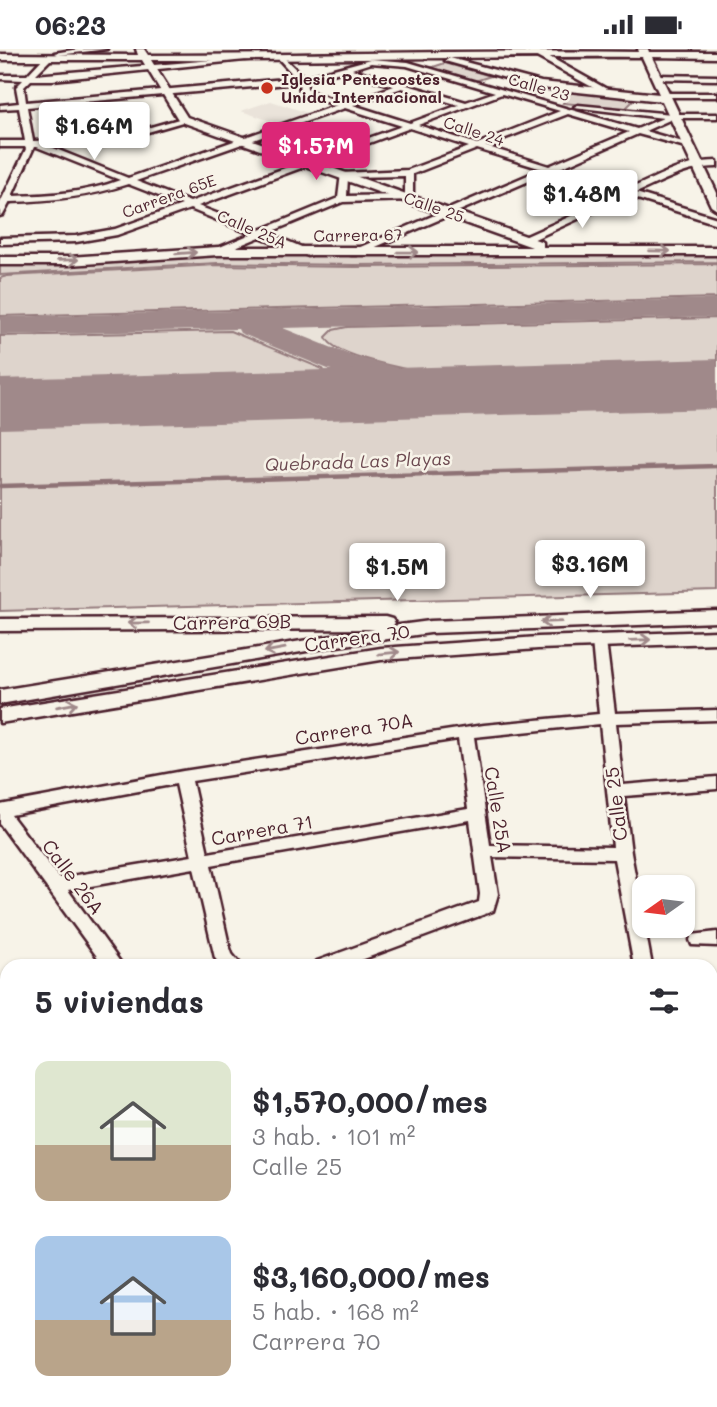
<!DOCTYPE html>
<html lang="es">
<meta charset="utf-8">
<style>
:root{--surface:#fff;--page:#f7f7f7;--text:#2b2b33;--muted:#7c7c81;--accent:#db2777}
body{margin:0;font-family:Mali,sans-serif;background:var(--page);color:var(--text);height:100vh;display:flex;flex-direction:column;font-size:26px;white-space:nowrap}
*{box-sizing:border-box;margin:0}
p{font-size:23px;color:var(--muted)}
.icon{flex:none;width:38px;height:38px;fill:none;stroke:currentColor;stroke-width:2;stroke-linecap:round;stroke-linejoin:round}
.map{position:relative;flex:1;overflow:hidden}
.drawer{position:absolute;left:0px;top:910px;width:718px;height:448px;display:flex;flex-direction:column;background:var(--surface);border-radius:21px 21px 0 0;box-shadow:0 2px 5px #0004}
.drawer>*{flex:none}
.needle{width:46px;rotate:256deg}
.controls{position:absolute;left:632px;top:826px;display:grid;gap:14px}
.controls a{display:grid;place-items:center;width:63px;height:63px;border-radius:14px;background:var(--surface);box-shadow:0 2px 5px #0004;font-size:35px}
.price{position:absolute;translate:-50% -60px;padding:0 16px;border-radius:7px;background:#fff;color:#222;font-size:23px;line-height:46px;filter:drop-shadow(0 2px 4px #0008)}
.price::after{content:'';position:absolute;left:50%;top:42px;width:21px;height:16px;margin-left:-10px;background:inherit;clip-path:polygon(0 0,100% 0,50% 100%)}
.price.current{background:var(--accent);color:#fff}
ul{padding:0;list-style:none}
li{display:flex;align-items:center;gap:21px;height:175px;padding:0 35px}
li span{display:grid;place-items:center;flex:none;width:196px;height:140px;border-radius:14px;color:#555}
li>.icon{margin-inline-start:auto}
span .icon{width:84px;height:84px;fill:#fffc;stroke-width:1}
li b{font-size:30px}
h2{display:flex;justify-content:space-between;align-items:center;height:84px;padding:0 35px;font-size:30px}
.status{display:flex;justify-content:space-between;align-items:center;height:49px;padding:0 35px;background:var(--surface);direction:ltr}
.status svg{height:19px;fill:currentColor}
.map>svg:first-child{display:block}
</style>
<div class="status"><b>06:23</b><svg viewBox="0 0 49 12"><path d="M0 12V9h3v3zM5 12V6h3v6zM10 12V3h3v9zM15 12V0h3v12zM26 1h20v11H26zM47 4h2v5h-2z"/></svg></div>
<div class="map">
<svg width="717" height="1358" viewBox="0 0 717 1358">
<rect width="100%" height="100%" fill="#f7f3e8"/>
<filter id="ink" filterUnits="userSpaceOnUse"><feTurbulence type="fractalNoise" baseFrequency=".0143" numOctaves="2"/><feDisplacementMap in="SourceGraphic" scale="14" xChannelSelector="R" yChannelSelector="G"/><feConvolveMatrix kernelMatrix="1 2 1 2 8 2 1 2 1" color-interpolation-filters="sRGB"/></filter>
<g filter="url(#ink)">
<!-- built -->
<g fill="#eae3da">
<path d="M271 52 311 65 280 75 241 62Z"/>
<path d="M717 209V421L0 443V219L185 210Z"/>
</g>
<!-- green -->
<g fill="#ded4cc" stroke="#947a7c" stroke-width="2">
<path d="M445 14 491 27 475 32 430 19Z"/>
<path d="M569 42 636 49 625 60 563 54Z"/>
<path d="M577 204 717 206V213L354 216 218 214 0 226V215L230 205 336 207Z"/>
<path d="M717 215V249L0 267V229L7 227 217 216 354 218Z"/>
<path d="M717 269V317L434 325C413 322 331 307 326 288L333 281 347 278Z"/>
<path d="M230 282 323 320 327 325 317 328 0 337V287Z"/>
<path d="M717 357V543L0 562V377Z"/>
</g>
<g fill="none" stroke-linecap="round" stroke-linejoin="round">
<!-- stream-far1 -->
<path stroke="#8e7275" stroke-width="4.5" d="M0 437 717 417"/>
<!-- stream -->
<g stroke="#8e7275" stroke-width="7">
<path d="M0 1150 7 1162"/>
<path d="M19 1358 21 1351"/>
</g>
<!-- taxiway -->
<path fill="#a0898a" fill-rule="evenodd" d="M717 250V268L283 279 350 306 459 335 464 342 459 349 447 352 328 320 240 284 238 280 0 286V268Z"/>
<!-- runway -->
<path fill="#a0898a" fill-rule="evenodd" d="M717 310V360L0 380V330Z"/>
<!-- street casing -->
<g stroke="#4a1f2b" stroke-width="5">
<g id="street">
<path d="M79 0H107L58 6 54 4Z"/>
<path d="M533 2H539L612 43 605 45 533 6Z"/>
<path d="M46 6 53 8 35 26 261 7 265 9 53 31H31L24 38 26 53 296 29 277 8 281 6 304 28 371 10 408 13 637 80 663 69 574 58 578 56 672 65H717V69H674L645 82 693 96V100L638 85 558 120 627 141C657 128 684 112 717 112V118C687 118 663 132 636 144L717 169V175L628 147 528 193H522V189L620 145 550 123 357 206H351V202L542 120 477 100 413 125V151L343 153 268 184 311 202V206L308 207 260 188 221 204H215V200L251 185 190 160 117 186 76 193 0 195V189L76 187 115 180 182 156 128 135C89 148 51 152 10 153L3 166 0 167V154L26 100 25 98H0V92H25L19 59 0 60V56L19 54 16 38 23 31 0 30V26H27ZM371 14 407 17 495 43 466 53 352 20ZM344 22 394 37 345 54 315 44 307 39 306 32ZM299 34 300 42 309 48 337 56 128 129 51 98 113 93 186 72V68L112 89 33 92 27 58ZM402 39 459 56 410 74 353 56ZM502 45 560 62 477 95 418 76ZM345 59 402 77 190 153 136 132ZM568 65 629 83 549 117 485 97ZM410 79 469 98 408 121 341 124 338 149 260 181 198 157ZM34 98H37L120 131C85 144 50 146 12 147ZM405 127V146L347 147 348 128Z"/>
<path d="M656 26 717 27V31L653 30Z"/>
<path d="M664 44H717V48H661Z"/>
<path d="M599 588 606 592 615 664 717 661V671L616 674 623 736 717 728V740L624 747 631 804 652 917H634L614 810 492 808 498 845 493 862 345 917H315L317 912 479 853 480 845 470 771 211 816 229 896 232 905 242 917H221L215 909 194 819 68 841 123 917H104L0 775V756L183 722 484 676 599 665 592 592ZM600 675 613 798 490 796 474 688ZM458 690 468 760 208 804 192 732ZM176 735 192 807 59 829 11 766Z"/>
<path d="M717 883V897L692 896 690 891 692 886Z"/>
<rect x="0" y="964" width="7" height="16"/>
<rect x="710" y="991" width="7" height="16"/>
<path d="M710 1246 717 1249V1303L710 1300Z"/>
<path d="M309 1351H337L339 1356 306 1358Z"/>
</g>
</g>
<!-- secondary casing -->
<g stroke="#4a1f2b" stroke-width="5">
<g id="secondary">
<path d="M136 0H144L148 6C312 6 475 1 639 3L638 0H648L649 3H717V9L652 8 717 144V161L711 157 662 52 541 39 445 12 450 9 541 33 659 45 642 8C478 7 315 12 151 11L187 68 543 193V198H717V206H218L69 216H0V208H69L218 198H532L179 72 142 11H0V5L138 6Z"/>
<path d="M717 561V573L430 584 330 598 0 655V641L375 580 0 582V570L385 568 392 570 395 574 392 577 430 572Z"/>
<path d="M717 582V594L538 600 381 611 0 674V660L381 599 538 588Z"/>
<path d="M0 1060 7 1063V1096L0 1094Z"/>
<path d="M35 1351H67L66 1358H34Z"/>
</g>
</g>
<!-- street -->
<use href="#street" fill="#f7f3e8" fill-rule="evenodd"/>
<!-- secondary -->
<use href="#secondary" fill="#f7f3e8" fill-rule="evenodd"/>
</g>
<!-- one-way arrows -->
<defs><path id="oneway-shaft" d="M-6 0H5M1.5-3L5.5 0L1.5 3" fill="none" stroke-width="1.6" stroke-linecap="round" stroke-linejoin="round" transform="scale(1.75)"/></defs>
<g stroke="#a0898a">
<use href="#oneway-shaft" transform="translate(660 202) rotate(1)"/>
<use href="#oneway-shaft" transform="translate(408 203) rotate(-1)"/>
<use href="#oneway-shaft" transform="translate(186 204) rotate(-4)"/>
<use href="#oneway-shaft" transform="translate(68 211) rotate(-2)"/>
<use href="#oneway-shaft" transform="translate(551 573) rotate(178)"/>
<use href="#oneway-shaft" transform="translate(138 574) rotate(179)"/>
<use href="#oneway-shaft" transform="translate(640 591) rotate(-2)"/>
<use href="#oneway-shaft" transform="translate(275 601) rotate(170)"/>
<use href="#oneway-shaft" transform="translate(389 604) rotate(-6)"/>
<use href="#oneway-shaft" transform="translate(67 656) rotate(-10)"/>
</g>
</g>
<!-- markers -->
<circle fill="#c8321e" stroke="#f7f3e8" stroke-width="2.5" cx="267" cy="39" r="7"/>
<g text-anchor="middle" stroke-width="5" stroke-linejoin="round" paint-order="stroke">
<!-- far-poi labels -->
<g font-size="16" font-weight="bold" fill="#4a1f2b" stroke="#f7f3e8" text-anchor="start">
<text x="281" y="36">Iglesia Pentecostes<tspan x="281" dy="18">Unida Internacional</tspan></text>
</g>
<!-- far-street labels -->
<g font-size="16" fill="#4a1f2b" stroke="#f7f3e8">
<text transform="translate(539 38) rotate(16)" y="6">Calle 23</text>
<text transform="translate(474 82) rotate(18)" y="6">Calle 24</text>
<text transform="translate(169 147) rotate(-20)" y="6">Carrera 65E</text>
<text transform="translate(434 158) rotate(19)" y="6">Calle 25</text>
<text transform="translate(252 180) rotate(23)" y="6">Calle 25A</text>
<text transform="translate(358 186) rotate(-1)" y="6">Carrera 67</text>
</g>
<!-- far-water labels -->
<g font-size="18" font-style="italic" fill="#6c4950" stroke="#f7f3e8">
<text transform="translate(358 413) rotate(-2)" y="6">Quebrada Las Playas</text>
</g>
<!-- street labels -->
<g font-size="19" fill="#4a1f2b" stroke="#f7f3e8">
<text transform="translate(232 573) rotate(-1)" y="7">Carrera 69B</text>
<text transform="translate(357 589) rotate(-8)" y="7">Carrera 70</text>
<text transform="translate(354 680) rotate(-9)" y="7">Carrera 70A</text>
<text transform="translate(616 755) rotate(-97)" y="7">Calle 25</text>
<text transform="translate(498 761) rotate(81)" y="7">Calle 25A</text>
<text transform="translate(262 781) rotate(-10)" y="7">Carrera 71</text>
<text transform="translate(73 828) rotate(53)" y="7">Calle 26A</text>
</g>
</g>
</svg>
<div class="controls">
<a><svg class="needle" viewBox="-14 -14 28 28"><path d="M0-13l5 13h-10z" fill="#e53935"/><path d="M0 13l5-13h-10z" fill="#7c7c81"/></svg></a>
</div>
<b class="price" style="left:94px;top:113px">$1.64M</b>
<b class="price current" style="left:316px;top:133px">$1.57M</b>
<b class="price" style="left:582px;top:181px">$1.48M</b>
<b class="price" style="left:590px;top:551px">$3.16M</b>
<b class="price" style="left:397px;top:554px">$1.5M</b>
<section class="drawer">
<h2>5 viviendas<svg class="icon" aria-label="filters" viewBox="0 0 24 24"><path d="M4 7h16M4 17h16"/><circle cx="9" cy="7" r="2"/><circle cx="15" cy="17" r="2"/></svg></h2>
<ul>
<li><span style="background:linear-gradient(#dfe7d0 60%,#b9a48a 0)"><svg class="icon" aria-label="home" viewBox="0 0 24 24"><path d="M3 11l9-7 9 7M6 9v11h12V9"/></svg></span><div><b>$1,570,000/mes</b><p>3 hab. · 101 m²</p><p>Calle 25</p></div></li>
<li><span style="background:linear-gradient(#a9c7e8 60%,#b9a48a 0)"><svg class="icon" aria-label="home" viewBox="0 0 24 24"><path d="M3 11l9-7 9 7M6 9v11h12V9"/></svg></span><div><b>$3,160,000/mes</b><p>5 hab. · 168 m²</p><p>Carrera 70</p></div></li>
</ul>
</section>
</div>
